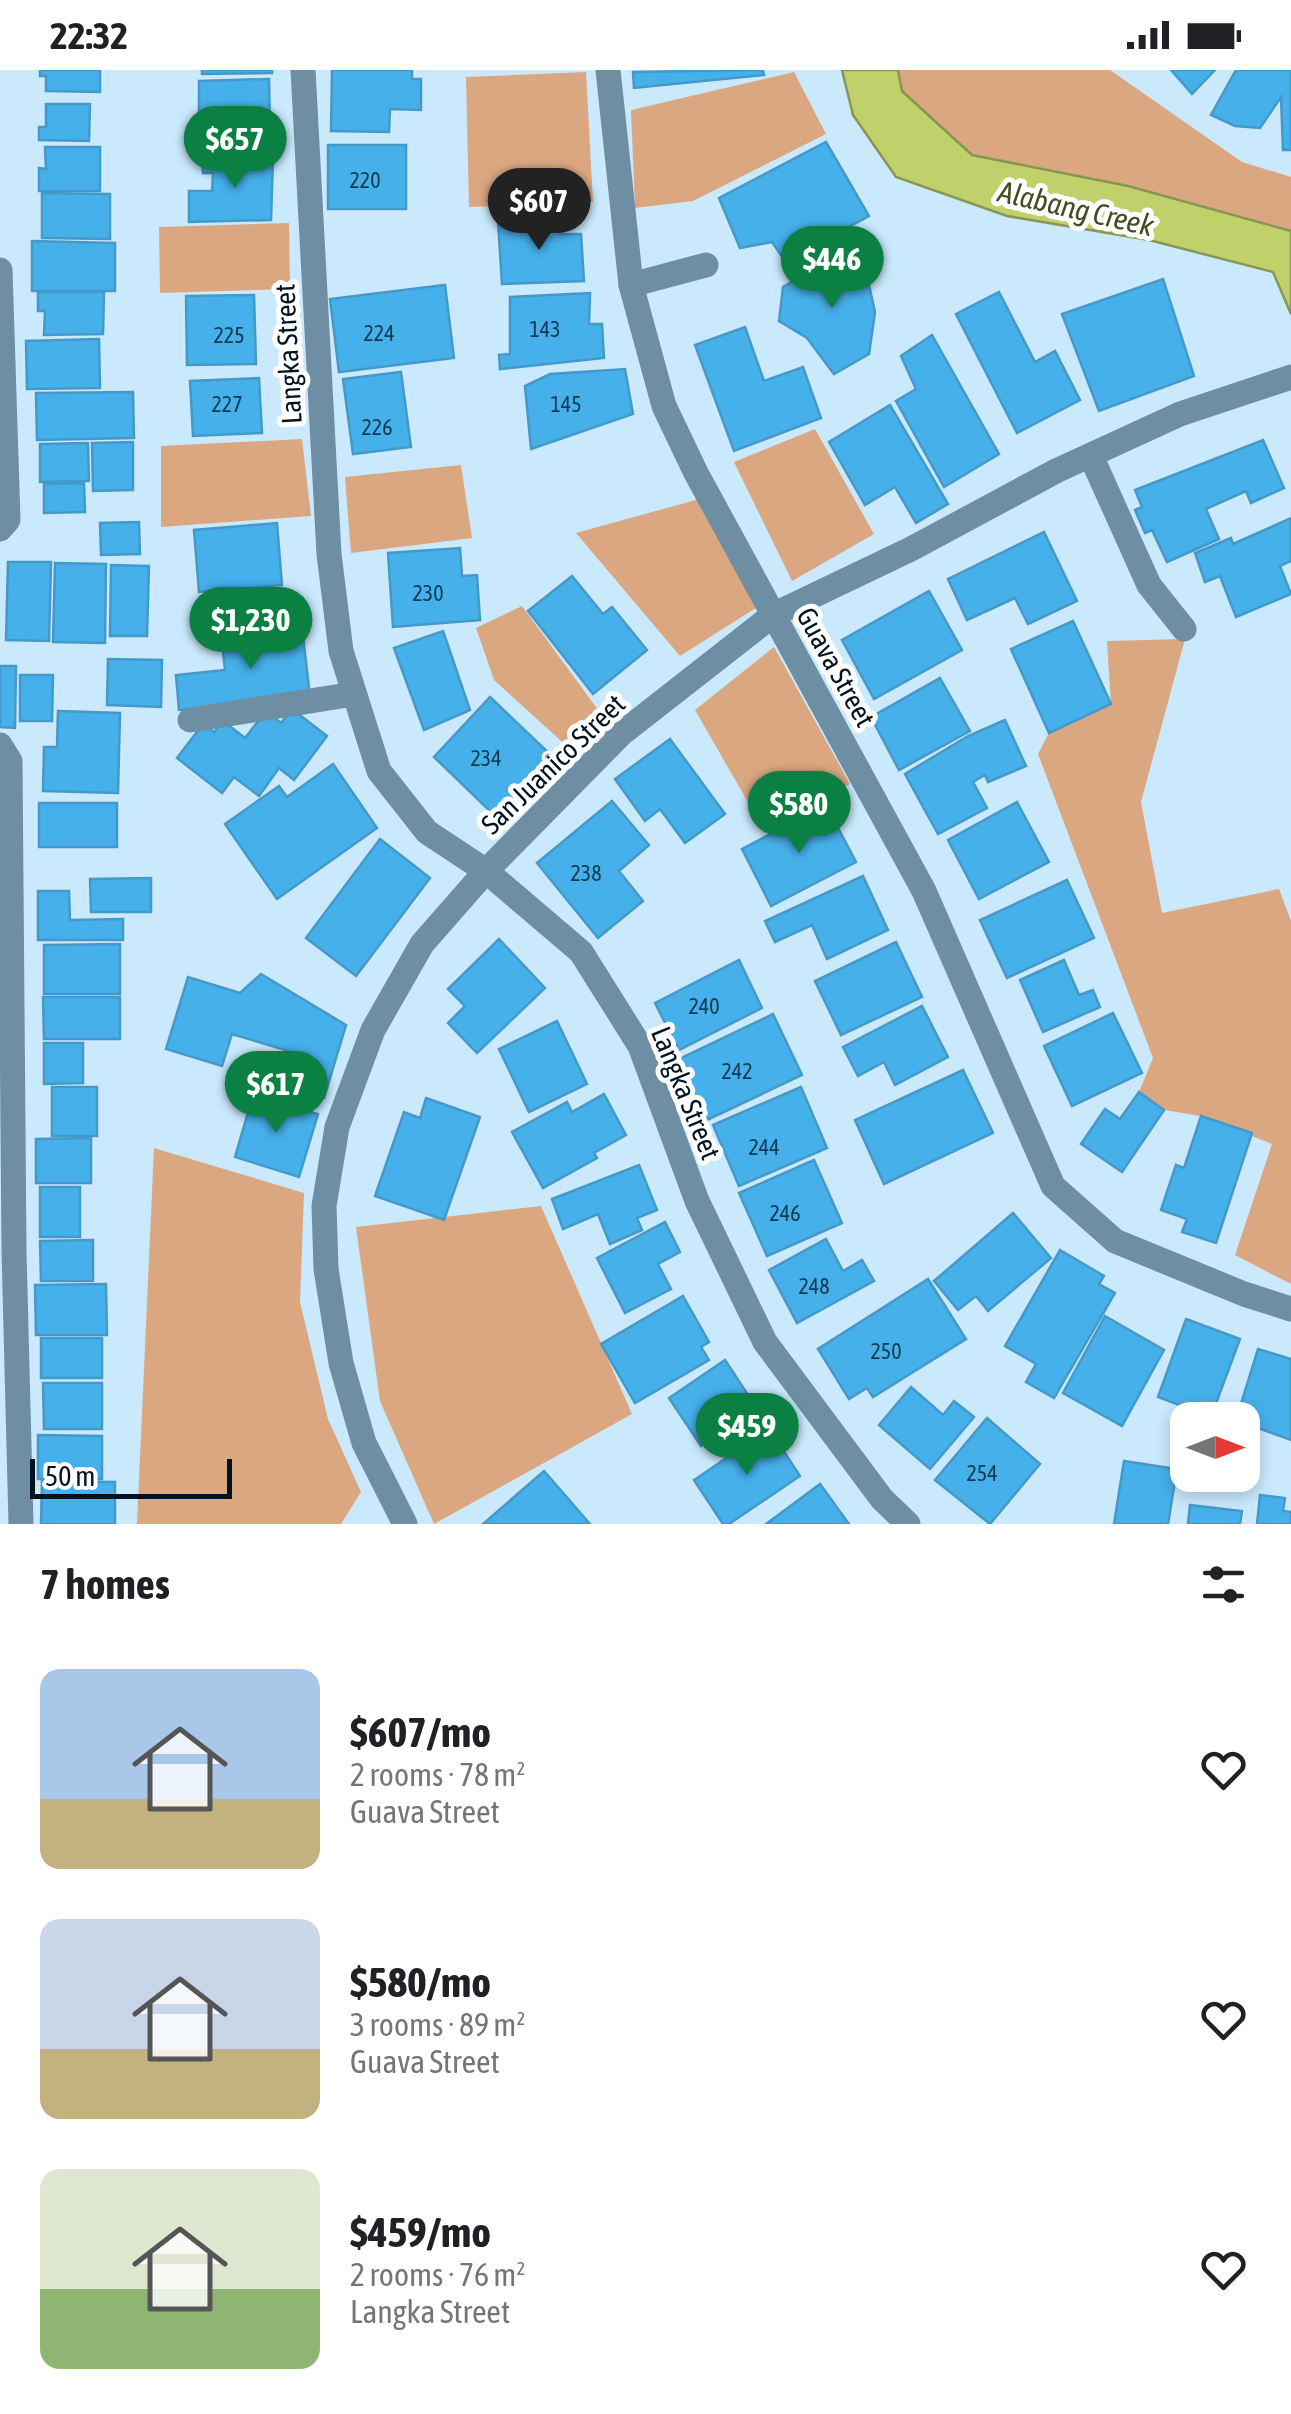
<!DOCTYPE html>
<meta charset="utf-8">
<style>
:root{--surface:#fff;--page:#f2f2f2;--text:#202124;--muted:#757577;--accent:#0b8043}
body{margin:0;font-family:"Asap Condensed",sans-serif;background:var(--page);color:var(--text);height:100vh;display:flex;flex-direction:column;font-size:38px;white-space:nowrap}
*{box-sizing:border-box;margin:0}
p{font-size:32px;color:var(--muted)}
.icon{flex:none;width:55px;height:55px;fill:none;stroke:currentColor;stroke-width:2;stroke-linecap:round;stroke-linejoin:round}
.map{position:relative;height:1454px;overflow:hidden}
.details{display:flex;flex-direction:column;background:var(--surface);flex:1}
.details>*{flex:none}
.needle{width:65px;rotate:90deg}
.controls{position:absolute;left:1170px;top:1332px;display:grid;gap:20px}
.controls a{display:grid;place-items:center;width:90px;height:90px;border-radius:20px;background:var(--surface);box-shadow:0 5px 15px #0003;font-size:50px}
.scale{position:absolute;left:30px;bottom:25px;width:202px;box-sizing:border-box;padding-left:10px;border:5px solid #001220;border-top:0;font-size:28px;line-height:35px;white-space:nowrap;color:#001220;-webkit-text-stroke:8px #fff;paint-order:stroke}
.price{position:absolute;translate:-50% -85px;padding:0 22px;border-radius:35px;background:var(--accent);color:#fff;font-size:32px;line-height:65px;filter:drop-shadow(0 2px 5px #0008)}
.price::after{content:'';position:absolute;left:50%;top:60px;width:30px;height:22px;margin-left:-15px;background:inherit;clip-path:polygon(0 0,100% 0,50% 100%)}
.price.selected{background:#222;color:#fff}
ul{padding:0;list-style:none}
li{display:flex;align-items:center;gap:30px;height:250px;padding:0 40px}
li span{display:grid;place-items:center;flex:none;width:280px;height:200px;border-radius:20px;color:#555}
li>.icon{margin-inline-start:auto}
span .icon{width:120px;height:120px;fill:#fffc;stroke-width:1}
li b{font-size:42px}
h2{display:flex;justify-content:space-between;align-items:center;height:120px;padding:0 40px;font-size:42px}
.status{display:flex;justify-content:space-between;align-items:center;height:70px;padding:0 50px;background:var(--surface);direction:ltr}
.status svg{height:28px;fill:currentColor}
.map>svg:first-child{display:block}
</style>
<div class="status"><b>22:32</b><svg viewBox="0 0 49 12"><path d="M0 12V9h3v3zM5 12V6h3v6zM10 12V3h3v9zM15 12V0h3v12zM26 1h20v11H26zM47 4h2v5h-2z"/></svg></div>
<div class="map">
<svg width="1291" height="1454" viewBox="0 0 1291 1454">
<rect width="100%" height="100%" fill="#cae9fd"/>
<!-- green -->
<g fill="#daa781">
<path d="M898 0H1110L1242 92 1291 107V161L1128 116 972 85 902 21Z"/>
<path d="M586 2 593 132 469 137 466 7Z"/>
<path d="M794 2 826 64 693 131 635 138 631 40Z"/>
<path d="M289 153 290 219 160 223 159 157Z"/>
<path d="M815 359 874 464 792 511 734 392Z"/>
<path d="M302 369 311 446 161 457V376Z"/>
<path d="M461 395 472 468 351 483 345 407Z"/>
<path d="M703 428 759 536 680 586 576 463Z"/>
<path d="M522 536 604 648 570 679 494 610 476 558Z"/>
<path d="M1185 569 1141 732 1162 843 1279 819 1291 851V1214L1235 1185 1272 1074 1201 1046 1164 1040 1139 1022 1153 988 1038 684 1049 663 1111 634 1107 571Z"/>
<path d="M774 577 850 714 760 753 695 640Z"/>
<path d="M154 1078 304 1123 300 1232 328 1349 361 1422 341 1454H137Z"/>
<path d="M541 1136 632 1344 434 1454 380 1331 356 1157Z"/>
</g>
<!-- water -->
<path fill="#c0d06b" stroke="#869754" stroke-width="2.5" d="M842 0H898L902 21 972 85 1128 116 1291 161V244L1273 202 1149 170 1007 146 896 107 853 45Z"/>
<!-- building -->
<g fill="#46b0eb" stroke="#4599c9" stroke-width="2.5">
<path d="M40 0H100V22L46 21V6H40Z"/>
<path d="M202 0H272V3L202 4Z"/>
<path d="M332 0H412V9H421V40L390 39 389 62 331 61Z"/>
<path d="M763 0 764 5 634 18 633 2Z"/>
<path d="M1171 0H1215L1192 24Z"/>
<path d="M1236 0H1291V80H1283L1281 27 1260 58 1235 56 1211 45Z"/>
<path d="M269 9 270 54H229V79L199 78V11Z"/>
<path d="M46 34H90L89 71 39 70V57H46Z"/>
<path d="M826 72 869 146 785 191 772 172 740 178 719 128Z"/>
<rect x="328" y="75" width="78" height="64"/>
<path d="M45 77H100V121H39V98L46 99Z"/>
<path d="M202 88H273L271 150 189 152V121H212L213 103H203Z"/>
<path d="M42 123 110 124V169L42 168Z"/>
<path d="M560 150V164H581L584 211 502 214 498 151Z"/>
<path d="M32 171 115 173V221H32Z"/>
<path d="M848 179 867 206 875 242 869 284 834 304 807 268 779 251 783 217Z"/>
<path d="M1163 209 1194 306 1099 341 1062 244Z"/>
<path d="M445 215 454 288 339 302 330 229Z"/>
<path d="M38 222H104L103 264 44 265 45 241H38Z"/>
<path d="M999 222 1035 292 1055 281 1080 330 1017 363 956 244Z"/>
<path d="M590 223 589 254H602L604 288 500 299 499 285 510 284V227Z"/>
<path d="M254 225 256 294 187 295 186 226Z"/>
<path d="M745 257 764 311 803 297 821 348 734 381 695 275Z"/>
<path d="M932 265 999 384 944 417 896 331 916 319 901 286Z"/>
<path d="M99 269 100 318 27 319 26 271Z"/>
<path d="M625 299 633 344 531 379 525 316 550 304Z"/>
<path d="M401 302 411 377 353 384 343 309Z"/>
<path d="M259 308 262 363 193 366 190 311Z"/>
<path d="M133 322 134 368 37 370 36 323Z"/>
<path d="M890 335 948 434 916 453 895 417 865 435 829 372Z"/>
<path d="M1263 370 1284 418 1251 433 1246 421 1206 439 1219 469 1167 492 1152 460 1145 463 1135 440 1142 437 1135 420Z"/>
<path d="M133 372V420L93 421 92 373Z"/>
<path d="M88 373 89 411 40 412V374Z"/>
<path d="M84 413 85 442 44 443V414Z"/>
<path d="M1291 448V491L1280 496 1291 524 1236 547 1220 506 1205 512 1195 483 1231 468 1233 474Z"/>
<path d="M139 452 140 484 101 485 100 453Z"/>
<path d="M277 453 282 515 199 522 194 460Z"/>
<path d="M1044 462 1077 531 1028 554 1015 528 967 550 948 509Z"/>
<path d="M460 478 462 506 477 505 480 550 393 557 388 483Z"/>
<path d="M8 492H51L49 571 6 570Z"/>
<path d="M55 493 106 494 105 573 53 572Z"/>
<path d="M111 495 149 496 147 566H110Z"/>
<path d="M572 506 603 544 612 537 647 580 593 624 528 541Z"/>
<path d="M929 521 962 580 874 629 842 570Z"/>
<path d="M1073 551 1111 634 1049 663 1011 579Z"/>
<path d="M302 557 310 627 179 640 176 605 225 600 221 565Z"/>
<path d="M443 561 470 640 424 660 394 578Z"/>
<path d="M108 589 162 590 161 637 107 635Z"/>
<path d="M0 596H16L15 658 0 657Z"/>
<path d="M20 605H53L52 651H20Z"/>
<path d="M940 608 970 661 899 700 871 647Z"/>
<path d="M490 627 552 686 495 746 434 687Z"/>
<path d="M292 639 327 666 294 710 279 698 259 726 234 707 222 723 177 688 203 654 214 662 223 651 245 668 266 641 281 653Z"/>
<path d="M58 641 120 643 118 723 43 721 44 677H57Z"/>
<path d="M1005 650 1026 696 988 712 985 705 973 712 987 738 938 764 905 704 968 666Z"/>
<path d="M670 669 725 744 685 773 660 739 645 751 615 709Z"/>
<path d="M333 694 377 758 277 829 225 754 279 716 287 727Z"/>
<path d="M612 731 649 775 619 801 643 831 598 868 537 793Z"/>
<path d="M1017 732 1049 792 979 829 948 770Z"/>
<rect x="39" y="733" width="78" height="44"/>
<path d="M826 735 856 792 771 836 742 779Z"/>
<path d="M380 769 430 808 356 906 306 868Z"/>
<path d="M863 806 888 860 827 889 812 855 775 872 765 851Z"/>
<path d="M151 808V842H91L90 809Z"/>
<path d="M1067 810 1094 868 1007 908 980 850Z"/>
<path d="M38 821H69L70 850 123 849V870H38Z"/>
<path d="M499 869 545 918 477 983 448 953 465 936 448 919Z"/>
<path d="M896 872 922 927 841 965 815 911Z"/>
<path d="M120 874V924H44V875Z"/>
<path d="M739 890 762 938 679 980 655 933Z"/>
<path d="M1064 890 1079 925 1093 920 1100 937 1043 962 1020 910Z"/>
<path d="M261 904 346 955 324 1028 282 1015 292 982 232 964 222 996 166 979 188 907 240 923Z"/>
<path d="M43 927H120V969H44Z"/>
<path d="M922 936 948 987 895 1015 884 992 858 1006 843 977Z"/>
<path d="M1113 943 1142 1003 1072 1036 1044 976Z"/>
<path d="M773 944 802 1005 707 1050 679 989Z"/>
<path d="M557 951 587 1014 529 1042 499 979Z"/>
<path d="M44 973H83V1013L44 1014Z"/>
<path d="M963 1000 993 1063 884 1114 855 1050Z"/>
<rect x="52" y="1017" width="45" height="49"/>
<path d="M801 1017 827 1078 739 1116 713 1055Z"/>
<path d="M1139 1022 1164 1040 1122 1102 1081 1074 1105 1039 1120 1049Z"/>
<path d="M604 1024 626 1065 594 1083 597 1088 543 1118 512 1062 567 1032 572 1042Z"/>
<path d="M253 1025 318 1044 299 1107 235 1087Z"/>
<path d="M426 1028 480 1047 444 1150 375 1126 404 1042 420 1048Z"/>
<path d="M1201 1046 1252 1063 1216 1173 1182 1162 1187 1149 1161 1140 1176 1095 1184 1098Z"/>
<path d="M91 1068V1113H36V1069Z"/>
<path d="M814 1090 842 1153 767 1186 739 1123Z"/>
<path d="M639 1095 657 1140 637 1148 642 1160 610 1174 598 1144 563 1159 552 1129Z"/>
<rect x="40" y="1117" width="40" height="50"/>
<path d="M1013 1143 1051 1188 988 1241 976 1226 958 1240 934 1211Z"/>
<path d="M665 1152 680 1182 658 1194 671 1219 625 1243 597 1188Z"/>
<path d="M826 1169 843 1201 862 1190 874 1211 797 1253 769 1200Z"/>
<path d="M93 1170V1211H41L40 1171Z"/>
<path d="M1060 1180 1104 1206 1099 1214 1115 1223 1054 1328 1026 1312 1036 1294 1005 1276Z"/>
<path d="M928 1209 966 1269 873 1327 867 1318 849 1329 818 1279Z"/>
<path d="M106 1214 107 1265H36L35 1215Z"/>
<path d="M683 1226 709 1272 701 1277 709 1290 635 1333 601 1274Z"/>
<path d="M1105 1246 1164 1280 1122 1356 1063 1323Z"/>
<path d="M1186 1249 1240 1269 1211 1347 1158 1327Z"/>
<rect x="41" y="1268" width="61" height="40"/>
<path d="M1258 1279 1291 1289V1370L1236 1350Z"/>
<path d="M725 1290 750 1328 738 1336 744 1345 701 1376 669 1328Z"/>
<path d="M43 1313H102V1359H44Z"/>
<path d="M911 1317 943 1345 954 1331 974 1347 930 1399 879 1355Z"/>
<path d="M987 1348 1040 1394 990 1454 935 1410Z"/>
<path d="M769 1359 800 1406 729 1454H723L694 1410Z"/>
<path d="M38 1365 102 1366V1409H38Z"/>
<path d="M1124 1391 1177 1399 1168 1454H1114Z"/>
<path d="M544 1401 590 1454H483Z"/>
<path d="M42 1411 115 1412V1454H41Z"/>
<path d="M820 1414 849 1454H766Z"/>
<path d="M1260 1425 1285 1428 1283 1441 1291 1442V1454H1257Z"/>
<path d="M1190 1435 1242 1441 1240 1454H1188Z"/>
</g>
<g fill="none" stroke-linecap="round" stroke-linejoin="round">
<!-- minor -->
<g stroke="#6d8ea3" stroke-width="25">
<path d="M303 0 329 484 341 581 379 701 427 762 486 801 581 882 640 976 697 1131 765 1272 882 1429 908 1454"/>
<path d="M608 0 631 215 664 336 696 403 924 821 1053 1116 1115 1171 1244 1224 1291 1239"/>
<path d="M0 200 8 450 0 459"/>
<path d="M631 215 706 195"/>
<path d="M1091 386 1149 515 1184 559"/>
<path d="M190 650 354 624"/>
<path d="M0 675 10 691 14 1181 21 1454"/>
<path d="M405 1454 364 1373 341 1293 326 1199 324 1136 337 1057 373 960 422 874 486 801 621 664 773 545 911 479 1056 401 1180 344 1291 307"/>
</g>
</g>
<g text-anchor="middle" stroke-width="10" stroke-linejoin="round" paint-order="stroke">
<!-- number labels -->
<g font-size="22" fill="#123a53">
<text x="365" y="118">220</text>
<text x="545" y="267">143</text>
<text x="379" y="271">224</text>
<text x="229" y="273">225</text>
<text x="227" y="342">227</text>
<text x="566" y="342">145</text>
<text x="377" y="365">226</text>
<text x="428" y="531">230</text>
<text x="486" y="696">234</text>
<text x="586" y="811">238</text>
<text x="704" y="944">240</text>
<text x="737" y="1009">242</text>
<text x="764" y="1085">244</text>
<text x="785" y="1151">246</text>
<text x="814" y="1224">248</text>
<text x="886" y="1289">250</text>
<text x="982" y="1411">254</text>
</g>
<!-- street labels -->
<g font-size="28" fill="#001220" stroke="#fff">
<text transform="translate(288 284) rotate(-93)" y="10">Langka Street</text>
<text transform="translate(836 597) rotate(61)" y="10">Guava Street</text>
<text transform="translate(553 694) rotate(-44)" y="10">San Juanico Street</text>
<text transform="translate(686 1023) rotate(68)" y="10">Langka Street</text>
</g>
<!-- water labels -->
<g font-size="30" font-style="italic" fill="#444b21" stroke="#fff">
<text transform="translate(1076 139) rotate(13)" y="10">Alabang Creek</text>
</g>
</g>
</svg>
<div class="controls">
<a><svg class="needle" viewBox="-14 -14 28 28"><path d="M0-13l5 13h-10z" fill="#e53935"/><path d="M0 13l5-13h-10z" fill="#757577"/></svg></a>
</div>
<div class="scale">50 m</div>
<b class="price" style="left:235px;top:121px">$657</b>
<b class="price selected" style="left:539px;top:183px">$607</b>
<b class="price" style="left:832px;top:241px">$446</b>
<b class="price" style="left:251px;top:602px">$1,230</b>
<b class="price" style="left:799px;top:786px">$580</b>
<b class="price" style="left:276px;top:1066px">$617</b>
<b class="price" style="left:747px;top:1408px">$459</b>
</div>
<section class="details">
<h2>7 homes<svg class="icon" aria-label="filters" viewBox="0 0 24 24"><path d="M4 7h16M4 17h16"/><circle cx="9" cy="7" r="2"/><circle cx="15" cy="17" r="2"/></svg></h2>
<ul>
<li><span style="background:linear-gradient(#a9c7e8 65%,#c2b280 0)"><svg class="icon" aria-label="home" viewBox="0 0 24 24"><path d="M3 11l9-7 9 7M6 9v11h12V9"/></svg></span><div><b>$607/mo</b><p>2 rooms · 78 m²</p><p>Guava Street</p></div><svg class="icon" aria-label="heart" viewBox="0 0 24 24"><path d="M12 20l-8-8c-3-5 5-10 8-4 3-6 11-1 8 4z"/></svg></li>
<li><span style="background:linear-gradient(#c9d6e8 65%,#c2b280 0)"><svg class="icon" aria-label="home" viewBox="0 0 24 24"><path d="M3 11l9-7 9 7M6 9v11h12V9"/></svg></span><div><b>$580/mo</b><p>3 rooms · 89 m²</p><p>Guava Street</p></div><svg class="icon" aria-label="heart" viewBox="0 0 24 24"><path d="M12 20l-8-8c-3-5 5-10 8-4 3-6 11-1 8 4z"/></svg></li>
<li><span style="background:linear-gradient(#dfe7d0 60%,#8fb573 0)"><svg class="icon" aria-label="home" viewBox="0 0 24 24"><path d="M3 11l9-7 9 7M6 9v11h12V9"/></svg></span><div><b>$459/mo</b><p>2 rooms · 76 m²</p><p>Langka Street</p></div><svg class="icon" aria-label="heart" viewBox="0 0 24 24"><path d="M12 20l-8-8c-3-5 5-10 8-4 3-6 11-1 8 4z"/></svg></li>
</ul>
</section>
